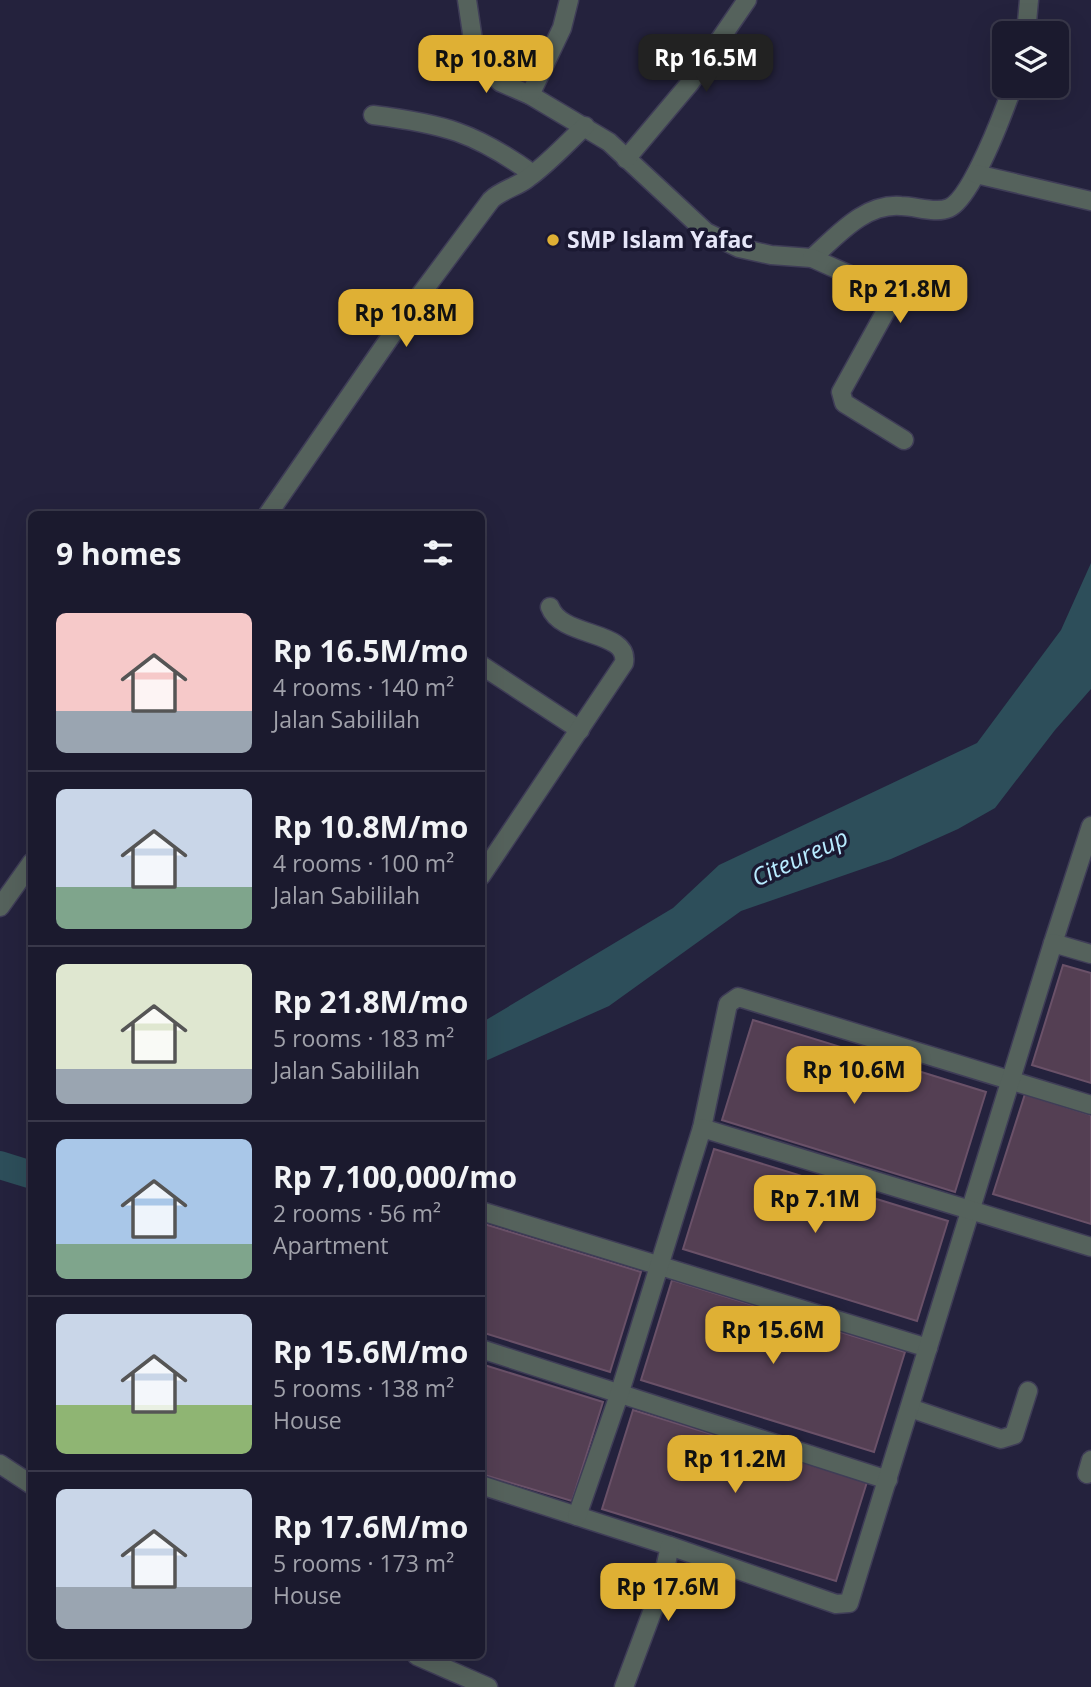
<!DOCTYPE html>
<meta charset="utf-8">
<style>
:root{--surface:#1b1a2e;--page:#242336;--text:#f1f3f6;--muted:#a0a1aa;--line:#39384a;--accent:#dfb034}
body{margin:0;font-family:"Open Sans",sans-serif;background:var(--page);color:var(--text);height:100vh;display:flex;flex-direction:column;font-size:26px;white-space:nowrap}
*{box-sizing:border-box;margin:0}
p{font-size:23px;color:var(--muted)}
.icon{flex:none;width:38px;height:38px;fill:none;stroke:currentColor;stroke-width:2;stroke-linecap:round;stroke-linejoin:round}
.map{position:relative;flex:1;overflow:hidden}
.details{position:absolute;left:28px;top:511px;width:457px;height:1148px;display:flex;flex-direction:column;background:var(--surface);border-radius:10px;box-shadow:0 7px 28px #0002,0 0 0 2px var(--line)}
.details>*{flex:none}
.buttons{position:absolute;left:992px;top:21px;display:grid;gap:14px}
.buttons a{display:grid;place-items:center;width:77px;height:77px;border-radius:10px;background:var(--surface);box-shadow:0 7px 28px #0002,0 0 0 2px var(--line);font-size:35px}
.price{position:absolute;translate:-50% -60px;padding:0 16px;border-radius:14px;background:var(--accent);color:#111;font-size:23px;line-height:46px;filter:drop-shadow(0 2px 4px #0008)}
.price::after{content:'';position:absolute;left:50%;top:42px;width:21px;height:16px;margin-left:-10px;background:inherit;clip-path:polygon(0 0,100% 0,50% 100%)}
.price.current{background:#222;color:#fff}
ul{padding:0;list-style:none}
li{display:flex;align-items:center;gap:21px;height:175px;padding:0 28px}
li+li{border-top:2px solid var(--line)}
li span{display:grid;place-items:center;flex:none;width:196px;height:140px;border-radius:10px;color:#555}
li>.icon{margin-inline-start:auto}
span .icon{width:84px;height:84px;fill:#fffc;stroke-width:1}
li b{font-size:30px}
h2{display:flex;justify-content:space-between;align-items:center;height:84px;padding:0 28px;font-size:30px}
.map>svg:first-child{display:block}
</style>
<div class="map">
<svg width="1091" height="1687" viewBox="0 0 1091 1687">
<rect width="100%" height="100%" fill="#24223d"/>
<!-- water -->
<path fill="#2d4e5a" d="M1091 563V689L1055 730 995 808 958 829 891 859 741 911 609 1006 481 1063V1023L673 908 719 865 977 743 1061 630Z"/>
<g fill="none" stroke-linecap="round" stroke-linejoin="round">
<!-- river -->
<path stroke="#2d4e5a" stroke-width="28" d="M0 1165 32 1175"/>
</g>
<!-- building -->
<g fill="#543f53" stroke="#6a5168" stroke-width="2">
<path d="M1063 965 1091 973V1083L1032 1065Z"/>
<path d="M753 1020 986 1092 955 1192 722 1120Z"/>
<path d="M1025 1094 1091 1115V1224L993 1194Z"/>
<path d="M714 1149 948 1221 917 1321 683 1249Z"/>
<path d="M481 1223 641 1272 610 1372 481 1332Z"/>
<path d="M672 1280 905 1352 874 1452 641 1380Z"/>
<path d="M481 1364 603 1402 572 1501 481 1474Z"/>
<path d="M633 1410 867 1482 836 1581 602 1509Z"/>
</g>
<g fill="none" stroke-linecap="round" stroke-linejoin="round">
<!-- minor casing -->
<g stroke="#3f3d57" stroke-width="21">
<g id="minor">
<path d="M467 0 473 40 480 57 500 82 530 95 609 142 706 232 739 248 771 255 812 258C837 236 864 203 901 206 916 206 935 214 949 208 972 198 1004 111 1013 86"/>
<path d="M1026 33 1029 0"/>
<path d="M530 95 562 28 569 0"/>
<path d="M373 115C444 124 474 132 533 174"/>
<path d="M626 159 690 83 747 0"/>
<path d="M976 174 1091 201"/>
<path d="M812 258 879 288 888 301 887 309 841 392 844 403 904 440"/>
<path d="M268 514 409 310 491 200C501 190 517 187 528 178 549 163 567 143 585 126"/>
<path d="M481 665 580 730"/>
<path d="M481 876 624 663C630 630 561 638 550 607"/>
<path d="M0 907 32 862"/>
<path d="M1053 943 1091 826"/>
<path d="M702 1128 728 1004 738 997 1091 1105"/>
<path d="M481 1211 928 1348"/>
<path d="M481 1349 888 1480"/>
<path d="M910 1408 1001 1439 1014 1435 1028 1391"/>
<path d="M0 1464 32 1485"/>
<path d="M1087 1474 1091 1460"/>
<path d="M481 1485 670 1546 836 1604 849 1603 1053 943 1091 954"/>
<path d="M577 1516 619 1395 702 1128 1091 1247"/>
<path d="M417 1656 488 1687"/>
<path d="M624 1687 660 1591 670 1546"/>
</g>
</g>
<!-- minor -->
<use href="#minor" stroke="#55625c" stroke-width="18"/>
</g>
<!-- markers -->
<circle fill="#dfb034" stroke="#1b1932" stroke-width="2.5" cx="553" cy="240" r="7"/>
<g text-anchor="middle" stroke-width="7" stroke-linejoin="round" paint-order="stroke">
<!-- poi labels -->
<g font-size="23" font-weight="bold" fill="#e6e6f8" stroke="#1b1932" text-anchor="start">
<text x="567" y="248">SMP Islam Yafac</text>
</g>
<!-- water labels -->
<g font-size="24" font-style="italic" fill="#b8ebff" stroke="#1b1932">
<text transform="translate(800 858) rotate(-25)" y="8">Citeureup</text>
</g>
</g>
</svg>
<div class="buttons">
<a><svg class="icon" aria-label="layers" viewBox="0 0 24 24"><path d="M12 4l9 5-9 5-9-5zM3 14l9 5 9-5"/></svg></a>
</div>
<b class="price current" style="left:706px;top:94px">Rp 16.5M</b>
<b class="price" style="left:486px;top:95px">Rp 10.8M</b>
<b class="price" style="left:900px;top:325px">Rp 21.8M</b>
<b class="price" style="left:406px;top:349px">Rp 10.8M</b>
<b class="price" style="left:854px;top:1106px">Rp 10.6M</b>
<b class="price" style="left:815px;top:1235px">Rp 7.1M</b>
<b class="price" style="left:773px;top:1366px">Rp 15.6M</b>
<b class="price" style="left:735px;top:1495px">Rp 11.2M</b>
<b class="price" style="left:668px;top:1623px">Rp 17.6M</b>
<section class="details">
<h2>9 homes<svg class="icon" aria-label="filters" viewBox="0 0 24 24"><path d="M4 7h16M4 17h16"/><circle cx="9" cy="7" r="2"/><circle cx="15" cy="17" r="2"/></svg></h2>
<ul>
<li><span style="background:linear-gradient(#f6c9c9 70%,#9aa5b1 0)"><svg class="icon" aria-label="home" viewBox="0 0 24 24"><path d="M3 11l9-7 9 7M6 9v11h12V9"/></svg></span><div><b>Rp 16.5M/mo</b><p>4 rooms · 140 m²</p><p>Jalan Sabililah</p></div></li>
<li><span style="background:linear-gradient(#c9d6e8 70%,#7fa58c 0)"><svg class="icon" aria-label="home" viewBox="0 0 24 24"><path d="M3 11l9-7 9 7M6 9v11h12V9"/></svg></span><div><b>Rp 10.8M/mo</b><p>4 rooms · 100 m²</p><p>Jalan Sabililah</p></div></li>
<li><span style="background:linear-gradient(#dfe7d0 75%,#9aa5b1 0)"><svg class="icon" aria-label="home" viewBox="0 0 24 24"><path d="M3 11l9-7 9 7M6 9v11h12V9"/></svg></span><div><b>Rp 21.8M/mo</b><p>5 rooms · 183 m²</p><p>Jalan Sabililah</p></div></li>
<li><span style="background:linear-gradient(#a9c7e8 75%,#7fa58c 0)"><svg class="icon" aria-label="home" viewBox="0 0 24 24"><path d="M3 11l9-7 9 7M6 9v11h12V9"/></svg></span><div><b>Rp 7,100,000/mo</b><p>2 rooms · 56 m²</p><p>Apartment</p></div></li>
<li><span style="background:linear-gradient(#c9d6e8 65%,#8fb573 0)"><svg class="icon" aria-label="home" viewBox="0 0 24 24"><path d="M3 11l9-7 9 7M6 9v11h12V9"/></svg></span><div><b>Rp 15.6M/mo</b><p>5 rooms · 138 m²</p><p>House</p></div></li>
<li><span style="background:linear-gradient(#c9d6e8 70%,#9aa5b1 0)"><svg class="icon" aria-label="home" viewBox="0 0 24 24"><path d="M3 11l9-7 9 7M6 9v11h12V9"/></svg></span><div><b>Rp 17.6M/mo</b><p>5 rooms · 173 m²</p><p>House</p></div></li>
</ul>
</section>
</div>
